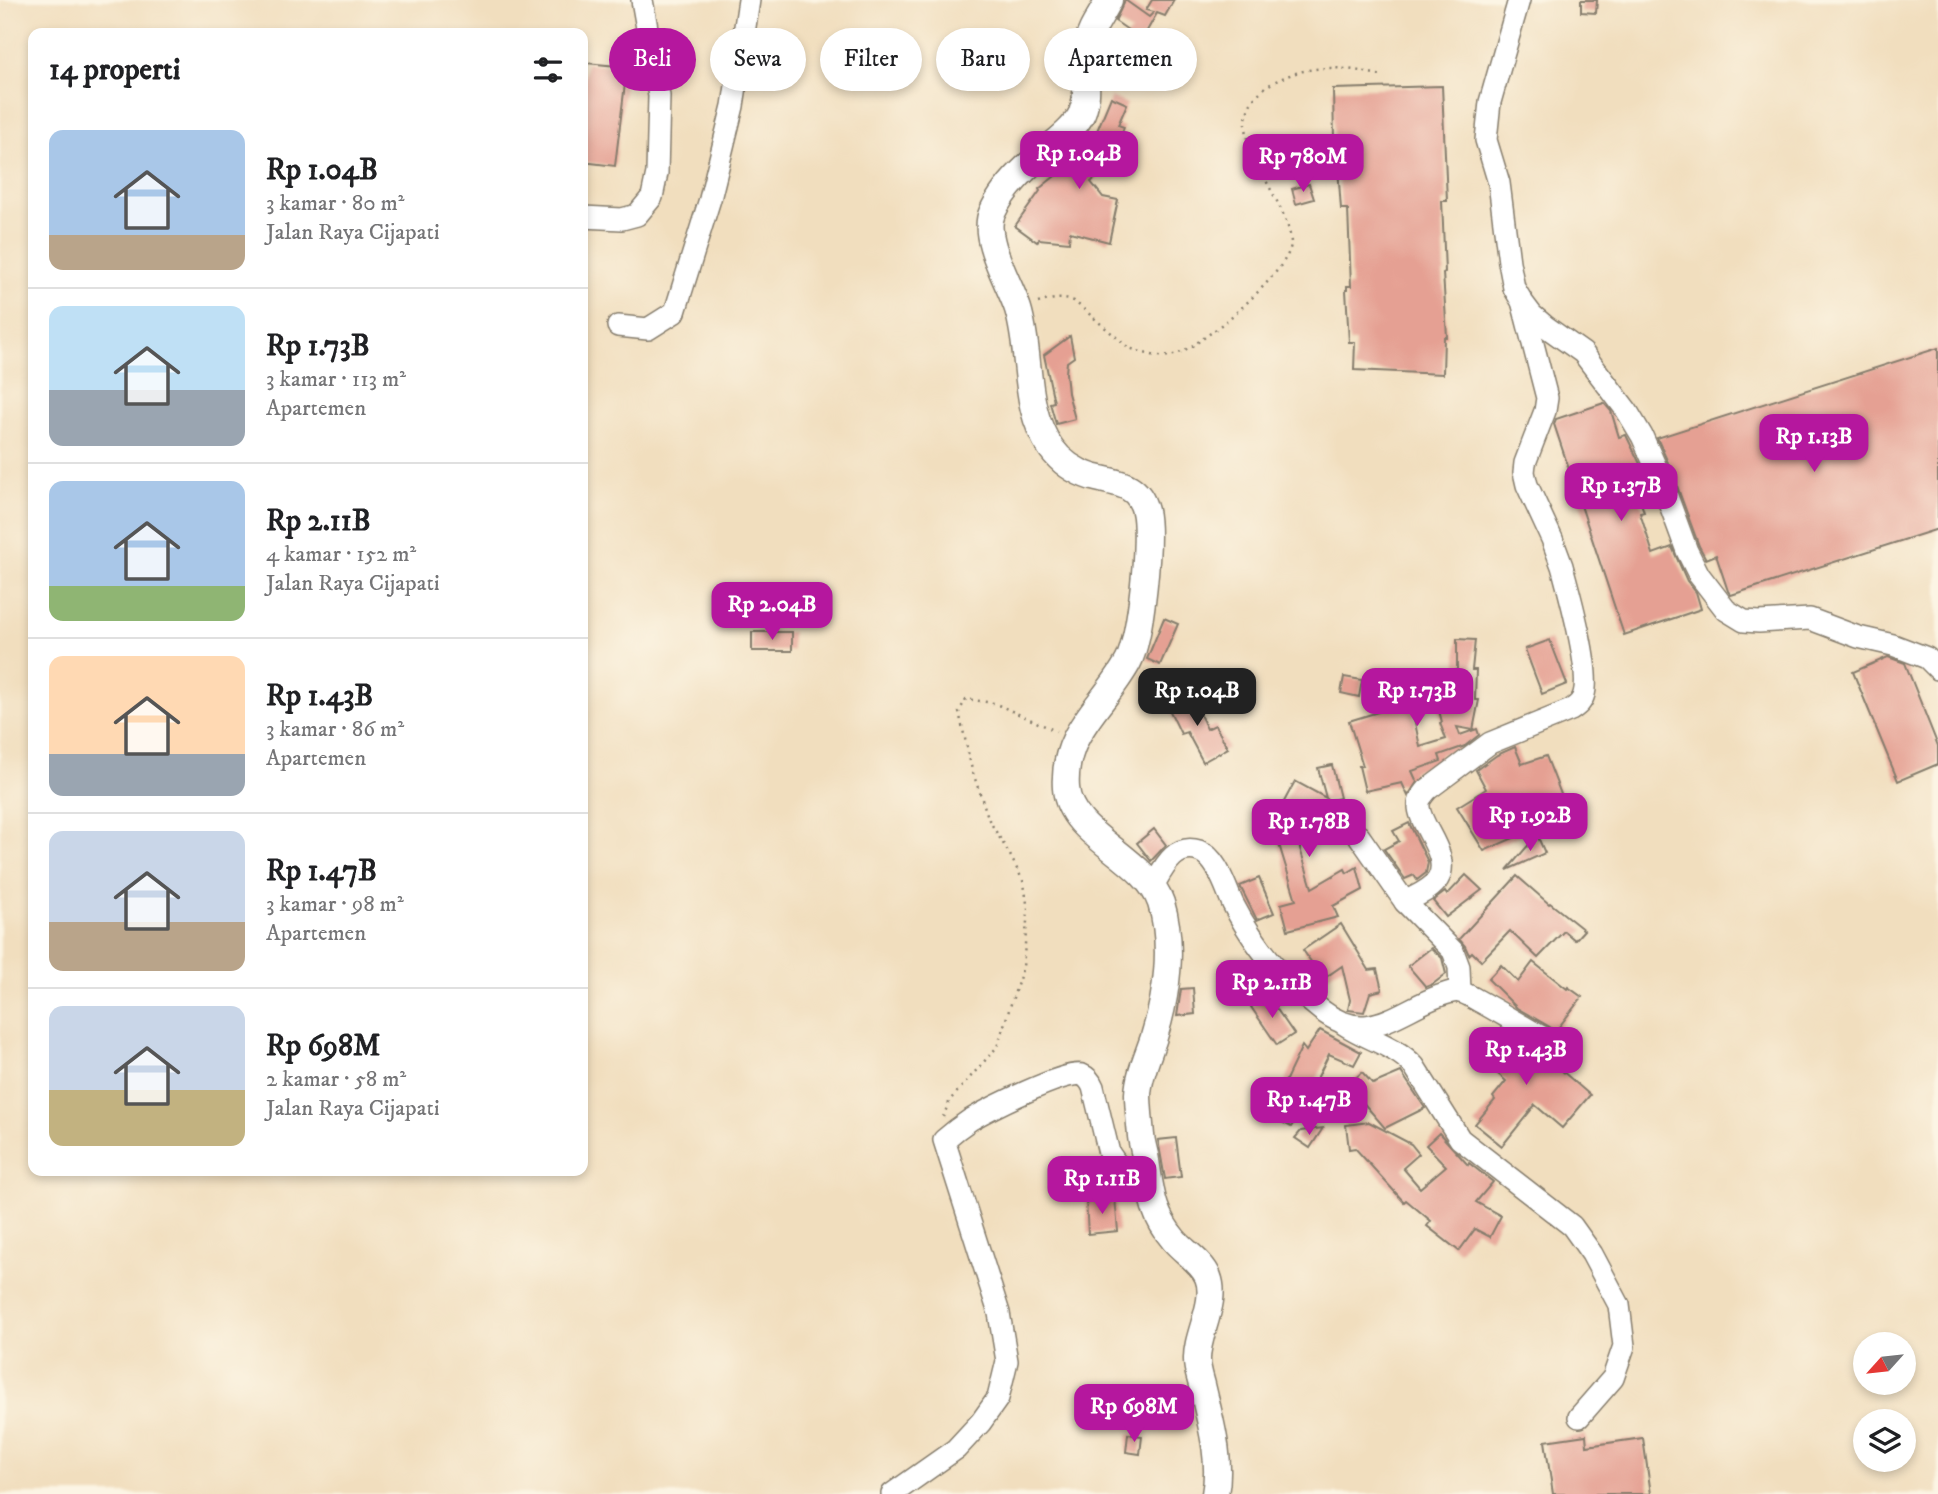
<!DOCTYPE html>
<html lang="id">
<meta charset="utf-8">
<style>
:root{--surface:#fff;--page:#f6f6f6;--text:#202124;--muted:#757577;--line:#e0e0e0;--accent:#b5179e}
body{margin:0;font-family:"IM FELL DW Pica",serif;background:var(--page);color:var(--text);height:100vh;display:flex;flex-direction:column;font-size:26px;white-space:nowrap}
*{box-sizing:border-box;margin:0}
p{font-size:23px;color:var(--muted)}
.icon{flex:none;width:38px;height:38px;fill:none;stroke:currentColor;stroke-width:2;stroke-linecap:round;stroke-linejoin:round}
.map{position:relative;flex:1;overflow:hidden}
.panel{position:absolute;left:28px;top:28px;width:560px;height:1148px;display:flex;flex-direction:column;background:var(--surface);border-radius:14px;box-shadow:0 4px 10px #0003}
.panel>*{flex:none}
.banner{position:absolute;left:609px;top:28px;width:665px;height:63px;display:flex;gap:14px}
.needle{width:46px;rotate:243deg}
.controls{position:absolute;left:1853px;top:1332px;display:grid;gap:14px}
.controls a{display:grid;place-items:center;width:63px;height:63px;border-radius:50%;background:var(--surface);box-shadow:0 4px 10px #0003;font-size:35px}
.price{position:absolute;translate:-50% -60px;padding:0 16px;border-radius:14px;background:var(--accent);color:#fff;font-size:23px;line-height:46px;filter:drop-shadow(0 2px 4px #0008)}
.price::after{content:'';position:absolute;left:50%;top:42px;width:21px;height:16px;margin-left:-10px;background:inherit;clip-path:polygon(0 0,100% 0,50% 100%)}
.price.on{background:#222;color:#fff}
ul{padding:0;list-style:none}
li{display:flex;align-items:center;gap:21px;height:175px;padding:0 21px}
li+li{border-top:2px solid var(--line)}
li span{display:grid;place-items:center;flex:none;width:196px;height:140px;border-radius:14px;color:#555}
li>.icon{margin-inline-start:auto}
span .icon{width:84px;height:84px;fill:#fffc;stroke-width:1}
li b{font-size:30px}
h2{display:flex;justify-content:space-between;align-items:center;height:84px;padding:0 21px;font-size:30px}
.tag{padding:0 24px;border-radius:32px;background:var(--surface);box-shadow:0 4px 10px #0003;font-size:24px;line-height:63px}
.tag.on{background:var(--accent);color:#fff}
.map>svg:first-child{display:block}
</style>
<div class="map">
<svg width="1938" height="1494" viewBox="0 0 1938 1494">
<rect width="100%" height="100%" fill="#fcf5e5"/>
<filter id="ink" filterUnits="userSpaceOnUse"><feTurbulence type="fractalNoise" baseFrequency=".0143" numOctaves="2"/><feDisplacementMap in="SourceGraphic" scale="14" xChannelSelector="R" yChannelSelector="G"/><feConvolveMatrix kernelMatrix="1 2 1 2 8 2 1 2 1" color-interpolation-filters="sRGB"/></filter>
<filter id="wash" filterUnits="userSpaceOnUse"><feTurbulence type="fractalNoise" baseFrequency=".00686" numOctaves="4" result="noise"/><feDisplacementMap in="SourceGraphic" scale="28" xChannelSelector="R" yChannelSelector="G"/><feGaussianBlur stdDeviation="1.57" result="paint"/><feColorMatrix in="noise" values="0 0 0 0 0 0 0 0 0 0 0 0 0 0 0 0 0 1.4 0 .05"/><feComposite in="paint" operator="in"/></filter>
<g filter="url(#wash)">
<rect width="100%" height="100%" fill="#f1debe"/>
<g id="blocks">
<!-- building -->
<g fill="#e5a093">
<path d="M1125 0 1149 17 1154 12 1146 10 1152 0H1174L1165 16 1157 13 1139 45 1148 55V81L1128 82V60L1117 64 1111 49 1131 32 1115 21Z"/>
<path d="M1581 0H1597L1596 13 1581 12Z"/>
<path d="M586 63 627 67 615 166 583 162V89Z"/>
<path d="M1442 86 1447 201H1442L1445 272 1443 273 1447 337H1444L1443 374 1354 370 1355 342H1349L1346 290H1347V286H1351L1348 209H1341L1336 140H1334L1333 89Z"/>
<path d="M1111 97 1127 104 1118 125 1124 127 1116 149 1119 152 1106 166 1107 167 1091 182 1103 197 1118 200 1109 242 1070 232 1069 242 1039 239 1037 242 1015 226 1040 191 1039 189 1075 160 1074 159 1092 143Z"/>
<path d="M1309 184 1314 199 1296 204 1292 189Z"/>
<path d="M1070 336 1074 357 1067 362 1066 373 1068 393 1075 419 1056 424 1050 403 1054 402 1044 355Z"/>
<path d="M1938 348V529L1731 595 1728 591 1716 555 1706 559 1699 546 1670 467 1657 438Z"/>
<path d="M1604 403 1611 411 1619 437 1626 435 1642 468 1629 467 1644 512 1640 513 1653 554 1672 547 1687 581 1696 592 1701 609 1624 635 1554 424 1556 419Z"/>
<path d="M1164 618 1178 624 1160 665 1147 659Z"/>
<rect x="752" y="632" width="40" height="19"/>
<path d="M1457 639 1475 640 1472 670H1476L1475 700H1479L1473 730 1457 727 1460 735 1477 729 1479 735 1465 746 1439 755 1441 761 1412 771 1417 782 1408 796 1402 783 1365 791 1359 766H1363L1349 721 1401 705 1389 703 1391 682 1405 684 1403 709 1412 708 1420 747 1446 739 1440 723 1442 722 1431 681 1454 675 1455 670H1457Z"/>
<path d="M1550 640 1567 684 1542 694 1525 649Z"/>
<path d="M1888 657 1905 663 1938 746V764L1898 781 1853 672Z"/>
<path d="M1344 677 1362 680 1359 697 1341 693Z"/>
<path d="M1190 694 1207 729 1215 725 1228 748 1203 762 1187 732 1181 734 1167 705Z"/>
<path d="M1515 747 1522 764 1546 756 1562 797 1527 811 1534 829 1484 851 1457 807 1486 789 1476 770 1497 755Z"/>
<path d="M1332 765 1340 798 1312 804 1305 818 1288 809 1312 888 1345 869 1347 873 1357 867 1363 890 1333 906 1338 917 1288 930 1281 904 1296 900 1277 838 1274 839 1262 812 1278 813 1295 781 1326 798 1318 768Z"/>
<path d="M1409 823 1428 862 1426 873 1417 880 1414 875 1405 879 1384 849 1399 841 1393 831Z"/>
<path d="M1154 829 1166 845 1151 861 1137 843Z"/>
<path d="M1537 835 1545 853 1507 870Z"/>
<path d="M1466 875 1482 890 1446 917 1433 901 1445 892 1447 895Z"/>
<path d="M1517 876 1549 904 1550 903 1584 930 1575 940 1564 931 1538 958 1510 931 1481 961 1472 952 1469 955 1465 946 1459 939Z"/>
<path d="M1259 878 1274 913 1257 920 1240 886Z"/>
<path d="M1341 924 1369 970 1377 969 1382 990 1370 993 1364 1012 1348 1010 1350 1000 1342 966 1323 979 1303 950Z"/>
<path d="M1431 948 1442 958 1446 974 1433 984 1426 987 1408 966Z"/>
<path d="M1533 962 1567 989 1568 987 1582 997 1555 1032 1550 1027 1517 1008 1488 979 1501 965 1518 982Z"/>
<path d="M1193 988 1195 1014 1177 1016 1181 989Z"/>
<path d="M1267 995 1294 1034 1277 1045 1251 1007Z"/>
<path d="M1502 1029 1541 1050 1540 1052 1590 1095 1562 1128 1535 1105 1502 1146 1475 1124 1495 1100 1493 1097 1506 1081 1479 1057Z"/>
<path d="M1320 1030 1361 1052 1354 1065 1329 1054 1311 1091 1314 1092 1291 1127 1280 1121 1287 1108 1271 1100 1281 1082 1284 1084 1302 1046 1306 1051Z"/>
<path d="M1362 1072 1373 1084 1401 1072 1425 1108 1385 1128 1348 1085Z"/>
<path d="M1369 1122 1411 1144 1419 1154 1403 1168 1420 1188 1446 1166 1426 1145 1439 1133 1468 1165 1469 1163 1493 1182 1476 1202 1501 1216 1490 1237 1475 1229 1459 1251 1427 1226 1431 1221 1406 1200 1404 1202 1355 1148 1349 1149 1346 1125Z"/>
<path d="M1323 1128 1310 1148 1295 1138 1301 1131Z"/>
<path d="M1176 1138 1181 1177 1165 1179 1158 1140Z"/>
<path d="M1115 1198 1118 1231 1088 1234 1086 1200Z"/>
<path d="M1128 1434 1142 1436 1140 1454 1126 1452Z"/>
<path d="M1586 1435 1587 1446 1643 1438 1651 1494H1553L1545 1441Z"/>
</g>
</g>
</g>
<g filter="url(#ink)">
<use href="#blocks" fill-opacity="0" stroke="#867d6d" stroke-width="2"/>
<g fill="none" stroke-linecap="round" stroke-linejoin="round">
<!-- minor casing -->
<g stroke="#867d6d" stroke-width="24">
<g id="minor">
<path d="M1519 0 1490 102 1486 140 1499 183 1509 262 1514 288 1523 303 1532 315 1545 326 1583 353 1627 411 1642 436 1658 472 1687 551 1699 575 1726 610 1744 621 1759 622 1810 619 1858 637 1893 645 1927 658 1938 669"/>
<path d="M583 217 622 219 637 215 652 197 657 173 659 96 642 0"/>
<path d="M618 326 648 329 675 312 710 199 733 106 749 0"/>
<path d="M1359 836 1405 902 1453 951 1459 967 1460 992"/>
<path d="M1153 886C1163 869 1174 843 1199 851 1217 857 1226 889 1233 904 1254 945 1285 982 1321 1010 1367 1046 1396 1012 1439 996 1445 994 1453 990 1460 992 1466 993 1473 998 1479 1001 1501 1013 1522 1026 1544 1038"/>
<path d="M1405 902C1415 896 1432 890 1438 879 1452 855 1417 824 1419 804 1419 799 1424 794 1427 790L1490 743 1571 710C1578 705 1582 702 1584 694 1591 670 1569 592 1562 566L1552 539 1527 485 1524 472 1525 463 1545 411 1547 398 1523 305"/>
<path d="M1344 1024C1366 1039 1395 1045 1414 1066L1460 1139 1572 1226 1592 1254 1619 1305 1624 1346 1613 1378 1579 1417"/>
<path d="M892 1494 956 1449 981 1422 998 1398 1007 1361 999 1313 944 1140C952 1133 961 1126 970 1120 987 1110 1067 1069 1082 1075 1087 1077 1091 1082 1093 1087L1109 1153 1118 1166 1150 1191"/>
</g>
</g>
<!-- major casing -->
<g stroke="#867d6d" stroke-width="29">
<path id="major" d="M1109 0C1102 15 1090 29 1087 45 1082 68 1091 91 1082 113 1073 133 1044 150 1028 166 1014 179 1000 195 992 213 981 238 1010 284 1018 309 1032 355 1022 407 1051 448 1061 462 1076 472 1092 477 1115 483 1138 482 1145 511 1151 538 1141 638 1128 662 1104 706 1062 732 1066 788 1069 836 1146 857 1161 903 1174 945 1167 995 1154 1037 1148 1056 1139 1074 1138 1094 1138 1107 1140 1123 1141 1136 1142 1145 1145 1153 1146 1161 1151 1193 1152 1214 1174 1240 1184 1252 1202 1262 1208 1277 1218 1302 1196 1335 1197 1360 1197 1369 1200 1377 1202 1385 1210 1420 1222 1459 1215 1494"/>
</g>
<!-- path -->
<g stroke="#867d6d" stroke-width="2.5" stroke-dasharray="2 5" stroke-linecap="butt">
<path d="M1038 303C1051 299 1061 297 1074 301L1129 348C1141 352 1157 358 1170 356 1198 351 1291 271 1291 243 1289 193 1203 122 1274 82 1310 63 1344 66 1382 76"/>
<path d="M943 1117 950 1100 997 1047 1023 967 1028 910 1024 883 1010 855 989 820 972 770 959 712 966 699 994 703 1056 731"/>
</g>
<!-- minor -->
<use href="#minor" stroke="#fff" stroke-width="21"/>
<!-- major -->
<use href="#major" stroke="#fff" stroke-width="26"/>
</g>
</g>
</svg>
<div class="controls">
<a><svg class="needle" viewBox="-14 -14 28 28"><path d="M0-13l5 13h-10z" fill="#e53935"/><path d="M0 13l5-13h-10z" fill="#757577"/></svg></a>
<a><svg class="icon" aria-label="layers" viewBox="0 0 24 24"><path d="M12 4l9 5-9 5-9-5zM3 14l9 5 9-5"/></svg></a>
</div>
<b class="price" style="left:1079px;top:191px">Rp 1.04B</b>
<b class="price" style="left:1303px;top:194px">Rp 780M</b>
<b class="price" style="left:1814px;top:474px">Rp 1.13B</b>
<b class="price" style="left:1621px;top:523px">Rp 1.37B</b>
<b class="price" style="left:772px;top:642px">Rp 2.04B</b>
<b class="price on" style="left:1197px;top:728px">Rp 1.04B</b>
<b class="price" style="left:1417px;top:728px">Rp 1.73B</b>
<b class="price" style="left:1530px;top:853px">Rp 1.92B</b>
<b class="price" style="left:1309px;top:859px">Rp 1.78B</b>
<b class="price" style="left:1272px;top:1020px">Rp 2.11B</b>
<b class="price" style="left:1526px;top:1087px">Rp 1.43B</b>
<b class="price" style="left:1309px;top:1137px">Rp 1.47B</b>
<b class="price" style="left:1102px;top:1216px">Rp 1.11B</b>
<b class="price" style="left:1134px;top:1444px">Rp 698M</b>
<div class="banner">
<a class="tag on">Beli</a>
<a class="tag">Sewa</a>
<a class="tag">Filter</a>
<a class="tag">Baru</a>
<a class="tag">Apartemen</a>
</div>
<section class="panel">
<h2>14 properti<svg class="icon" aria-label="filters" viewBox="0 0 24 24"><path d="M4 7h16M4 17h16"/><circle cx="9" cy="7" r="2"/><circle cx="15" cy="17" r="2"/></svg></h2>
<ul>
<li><span style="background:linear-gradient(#a9c7e8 75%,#b9a48a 0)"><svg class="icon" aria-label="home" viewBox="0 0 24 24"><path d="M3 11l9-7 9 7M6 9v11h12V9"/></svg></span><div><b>Rp 1.04B</b><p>3 kamar · 80 m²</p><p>Jalan Raya Cijapati</p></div></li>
<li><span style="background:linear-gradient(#bfe0f5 60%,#9aa5b1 0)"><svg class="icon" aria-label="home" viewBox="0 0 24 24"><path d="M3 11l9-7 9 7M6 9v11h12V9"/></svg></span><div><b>Rp 1.73B</b><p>3 kamar · 113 m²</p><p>Apartemen</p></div></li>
<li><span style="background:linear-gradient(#a9c7e8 75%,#8fb573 0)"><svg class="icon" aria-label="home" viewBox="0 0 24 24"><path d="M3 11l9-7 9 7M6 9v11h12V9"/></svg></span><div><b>Rp 2.11B</b><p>4 kamar · 152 m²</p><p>Jalan Raya Cijapati</p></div></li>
<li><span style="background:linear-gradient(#ffd9b3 70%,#9aa5b1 0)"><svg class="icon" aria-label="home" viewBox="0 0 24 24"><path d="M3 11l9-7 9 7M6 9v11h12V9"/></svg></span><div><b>Rp 1.43B</b><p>3 kamar · 86 m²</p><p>Apartemen</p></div></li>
<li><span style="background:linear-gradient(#c9d6e8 65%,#b9a48a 0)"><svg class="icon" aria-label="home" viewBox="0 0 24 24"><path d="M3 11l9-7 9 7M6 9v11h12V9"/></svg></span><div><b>Rp 1.47B</b><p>3 kamar · 98 m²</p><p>Apartemen</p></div></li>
<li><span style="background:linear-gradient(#c9d6e8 60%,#c2b280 0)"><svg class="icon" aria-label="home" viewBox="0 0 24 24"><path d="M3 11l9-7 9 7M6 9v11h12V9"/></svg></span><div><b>Rp 698M</b><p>2 kamar · 58 m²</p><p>Jalan Raya Cijapati</p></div></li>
</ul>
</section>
</div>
